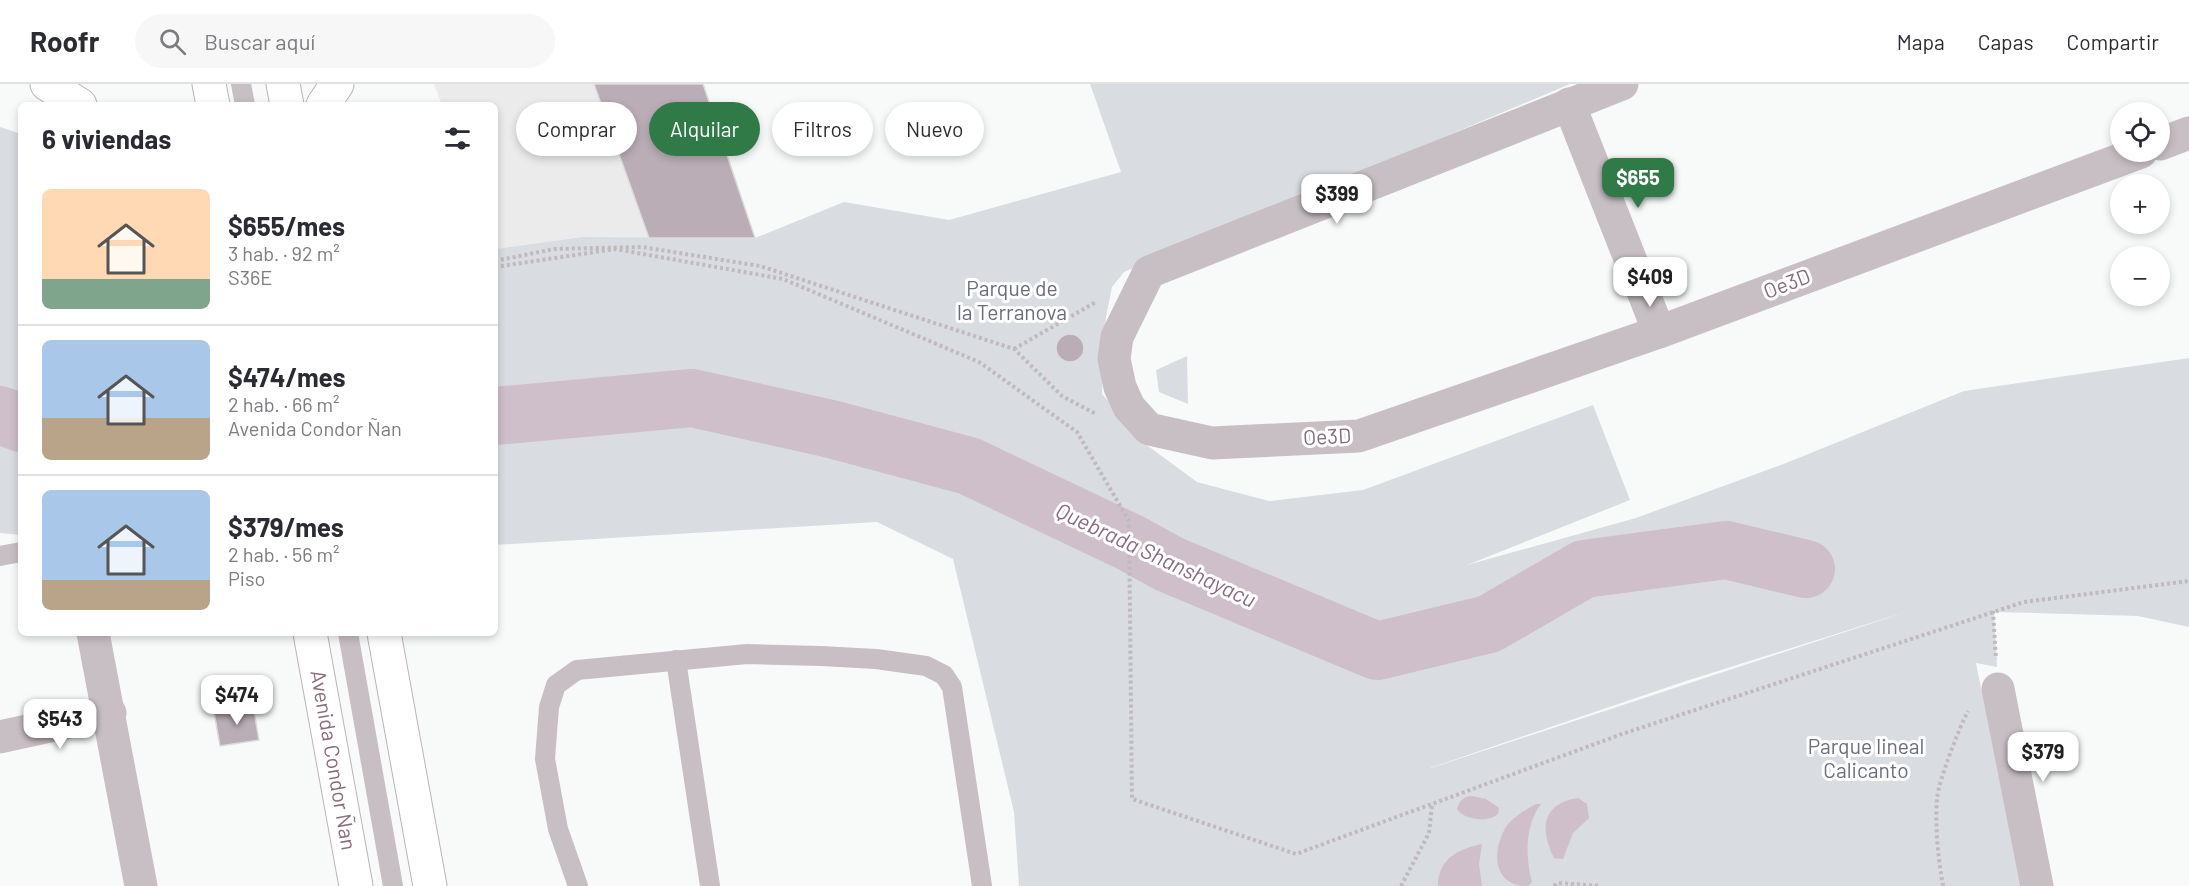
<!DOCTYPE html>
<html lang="es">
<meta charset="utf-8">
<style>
:root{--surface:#fff;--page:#f7f7f7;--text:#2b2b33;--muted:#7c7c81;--line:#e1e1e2;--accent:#307a47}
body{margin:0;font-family:Barlow,sans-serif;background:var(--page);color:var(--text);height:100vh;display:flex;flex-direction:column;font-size:22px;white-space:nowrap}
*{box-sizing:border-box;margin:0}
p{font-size:20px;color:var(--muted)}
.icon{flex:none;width:33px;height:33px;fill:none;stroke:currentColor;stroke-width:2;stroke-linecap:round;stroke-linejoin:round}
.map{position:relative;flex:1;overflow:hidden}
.details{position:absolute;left:18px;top:18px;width:480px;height:534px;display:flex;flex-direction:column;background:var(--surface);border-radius:9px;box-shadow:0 3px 9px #0003}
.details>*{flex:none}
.banner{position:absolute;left:516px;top:18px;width:570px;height:54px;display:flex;gap:12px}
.tools{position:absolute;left:2110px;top:18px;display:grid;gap:12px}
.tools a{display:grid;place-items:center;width:60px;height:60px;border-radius:50%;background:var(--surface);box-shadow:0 3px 9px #0003;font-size:30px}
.price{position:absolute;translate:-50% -51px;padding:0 14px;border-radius:12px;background:#fff;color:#222;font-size:20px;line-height:39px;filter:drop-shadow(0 2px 3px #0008)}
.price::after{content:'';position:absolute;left:50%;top:36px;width:18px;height:14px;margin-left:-9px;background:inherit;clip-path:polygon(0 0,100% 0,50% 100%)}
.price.active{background:var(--accent);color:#fff}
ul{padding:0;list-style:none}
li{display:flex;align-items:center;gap:18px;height:150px;padding:0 24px}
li+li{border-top:2px solid var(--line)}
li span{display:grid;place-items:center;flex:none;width:168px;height:120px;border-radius:9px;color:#555}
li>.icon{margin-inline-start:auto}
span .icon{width:72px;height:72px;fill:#fffc;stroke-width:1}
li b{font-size:26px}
h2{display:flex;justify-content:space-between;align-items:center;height:72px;padding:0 24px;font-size:26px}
.tag{padding:0 21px;border-radius:27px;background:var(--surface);box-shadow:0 3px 9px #0003;font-size:21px;line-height:54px}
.tag.active{background:var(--accent);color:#fff}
header{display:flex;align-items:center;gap:36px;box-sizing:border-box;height:84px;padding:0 30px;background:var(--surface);border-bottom:2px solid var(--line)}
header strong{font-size:28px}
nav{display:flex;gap:33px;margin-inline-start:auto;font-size:21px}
.search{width:420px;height:54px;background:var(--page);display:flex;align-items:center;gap:15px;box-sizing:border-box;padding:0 21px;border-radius:33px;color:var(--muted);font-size:22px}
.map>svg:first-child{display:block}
</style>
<header>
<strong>Roofr</strong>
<div class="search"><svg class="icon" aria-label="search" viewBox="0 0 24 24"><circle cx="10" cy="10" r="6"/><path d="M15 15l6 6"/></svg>Buscar aquí</div>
<nav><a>Mapa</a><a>Capas</a><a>Compartir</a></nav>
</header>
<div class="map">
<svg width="2189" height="802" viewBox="0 0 2189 802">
<rect width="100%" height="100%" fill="#f8fafa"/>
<!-- built -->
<path fill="#ebebec" d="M434 0H594L649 154 582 153 495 165V21H442Z"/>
<!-- green -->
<g fill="#d9dce1" fill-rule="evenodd">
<path d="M1090 0H1570L1124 188 1112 203 1106 233 1102 310 1148 362 1197 398 1269 417 1363 406 1593 321 1630 416 1467 481 1636 434 1786 379 1964 307 2189 274V543L2138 532 1994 528 1997 583 1976 579 2021 802H1019L1014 728 953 475 877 438 495 461V165L582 153 755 154 844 118 949 136 1121 88ZM1912 526 1431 684H1430L1683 598Z"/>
<path d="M0 43 21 50V451L0 449Z"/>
<path d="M1187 272 1188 320 1159 308 1156 286Z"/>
</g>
<!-- water -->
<g fill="#cebfca">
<path d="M1471 712 1486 715 1499 724 1498 730C1488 739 1464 736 1457 725 1459 717 1463 713 1471 712Z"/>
<path d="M1578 714 1587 720 1589 734 1573 749 1563 775 1554 774C1540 745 1541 720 1578 714Z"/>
<path d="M1536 720H1541C1525 740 1525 774 1532 798L1528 802C1493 802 1491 768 1506 743 1513 733 1525 726 1536 720Z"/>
<path d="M1482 760 1479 780 1482 802H1438C1438 775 1458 765 1482 760Z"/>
</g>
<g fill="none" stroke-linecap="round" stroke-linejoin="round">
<!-- river -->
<g stroke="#cebfca" stroke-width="58">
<path d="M0 331 21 339"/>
<path d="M495 332 692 314 831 345 969 382 1131 459 1169 480 1377 567 1489 540 1584 485 1726 466 1806 485"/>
</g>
</g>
<!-- building -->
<g fill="#baadb5" stroke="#dadcdc" stroke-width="1.5">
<path d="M594 0H703L755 154H649Z"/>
<circle cx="1070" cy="264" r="14"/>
<path d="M253 621 259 656 220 662 214 628Z"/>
</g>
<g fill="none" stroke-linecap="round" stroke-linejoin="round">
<!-- primary casing -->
<g stroke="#bcb3b8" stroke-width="35">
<g id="primary">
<path d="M47 0 80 21"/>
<path d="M209 0 213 21"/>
<path d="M283 0 287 21"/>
<path d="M323 21 337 0"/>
<path d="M310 549 356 802"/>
<path d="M384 549 430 802"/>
</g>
</g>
<!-- path -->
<g stroke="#c0babd" stroke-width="4" stroke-dasharray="3 3" stroke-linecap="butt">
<path d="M495 177 554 165 642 163 760 182 1014 265 1062 312 1096 330"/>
<path d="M495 183 615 165 783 195 979 278 1077 348 1129 437 1132 715 1296 770 1622 650 2024 518 2189 497"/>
<path d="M1014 265 1096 218"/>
<path d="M1993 527 1996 575"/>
<path d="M1401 802 1429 749 1432 720"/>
<path d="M1554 802 1558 799 1600 802"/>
<path d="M1943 802C1938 773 1935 744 1937 714 1939 696 1959 644 1968 627"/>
</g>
<!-- service -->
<g stroke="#c7bfc4" stroke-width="20">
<path d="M241 0 245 21"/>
<path d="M0 472 21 468"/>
<path d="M348 549 393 802"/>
<path d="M676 576 710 802"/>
<path d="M578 802 558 745 545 675 549 623 556 601 577 586 747 570 821 572 876 575 926 582 944 591 952 603 982 802"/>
</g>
<!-- minor -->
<g stroke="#c7bfc4" stroke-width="33">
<path d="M1622 0 1149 188 1117 253 1114 275 1120 303 1129 323 1149 345 1212 359 1359 352 1659 248 2141 68"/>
<path d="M1569 20 1659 248"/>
<path d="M2160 60 2189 49"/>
<path d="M93 549 141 802"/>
<path d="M1998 605 2037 802"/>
<path d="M0 653 110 629"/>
</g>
<!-- primary -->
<use href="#primary" stroke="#fff" stroke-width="33"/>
</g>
<g text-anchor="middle" stroke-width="6" stroke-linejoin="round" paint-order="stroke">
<!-- street labels -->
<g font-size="21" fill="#876b7a" stroke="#fff">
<text transform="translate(1787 200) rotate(-21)" y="7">Oe3D</text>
<text transform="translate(1327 353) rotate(-3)" y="7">Oe3D</text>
<text transform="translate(333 676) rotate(80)" y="7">Avenida Condor Ñan</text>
</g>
<!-- park labels -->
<g font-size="21" fill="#696d7f" stroke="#fff">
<text x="1012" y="212">Parque de<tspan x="1012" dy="24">la Terranova</tspan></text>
<text x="1866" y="670">Parque lineal<tspan x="1866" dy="24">Calicanto</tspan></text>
</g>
<!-- water labels -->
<g font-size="22" font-style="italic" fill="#896c80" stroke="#fff">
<text transform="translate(1156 471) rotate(25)" y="8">Quebrada Shanshayacu</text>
</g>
</g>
</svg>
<div class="tools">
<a><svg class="icon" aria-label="locate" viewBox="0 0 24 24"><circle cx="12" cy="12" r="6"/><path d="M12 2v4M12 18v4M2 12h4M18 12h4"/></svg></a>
<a>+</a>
<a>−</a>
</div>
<b class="price active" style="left:1638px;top:125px">$655</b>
<b class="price" style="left:1337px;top:141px">$399</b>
<b class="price" style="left:1650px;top:224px">$409</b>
<b class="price" style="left:237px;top:642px">$474</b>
<b class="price" style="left:60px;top:666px">$543</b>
<b class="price" style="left:2043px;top:699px">$379</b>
<div class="banner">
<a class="tag">Comprar</a>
<a class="tag active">Alquilar</a>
<a class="tag">Filtros</a>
<a class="tag">Nuevo</a>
</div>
<section class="details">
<h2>6 viviendas<svg class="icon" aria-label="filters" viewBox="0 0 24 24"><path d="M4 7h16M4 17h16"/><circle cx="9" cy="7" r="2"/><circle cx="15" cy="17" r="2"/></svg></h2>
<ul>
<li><span style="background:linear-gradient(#ffd9b3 75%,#7fa58c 0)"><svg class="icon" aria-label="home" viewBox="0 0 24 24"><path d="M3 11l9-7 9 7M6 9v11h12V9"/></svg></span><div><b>$655/mes</b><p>3 hab. · 92 m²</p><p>S36E</p></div></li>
<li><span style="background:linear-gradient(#a9c7e8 65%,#b9a48a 0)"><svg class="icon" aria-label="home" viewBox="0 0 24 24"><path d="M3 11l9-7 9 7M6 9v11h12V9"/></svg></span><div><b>$474/mes</b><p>2 hab. · 66 m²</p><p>Avenida Condor Ñan</p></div></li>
<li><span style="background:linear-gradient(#a9c7e8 75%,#b9a48a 0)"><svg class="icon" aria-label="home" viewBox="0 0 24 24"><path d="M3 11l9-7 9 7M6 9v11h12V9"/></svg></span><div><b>$379/mes</b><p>2 hab. · 56 m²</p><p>Piso</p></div></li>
</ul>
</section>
</div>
